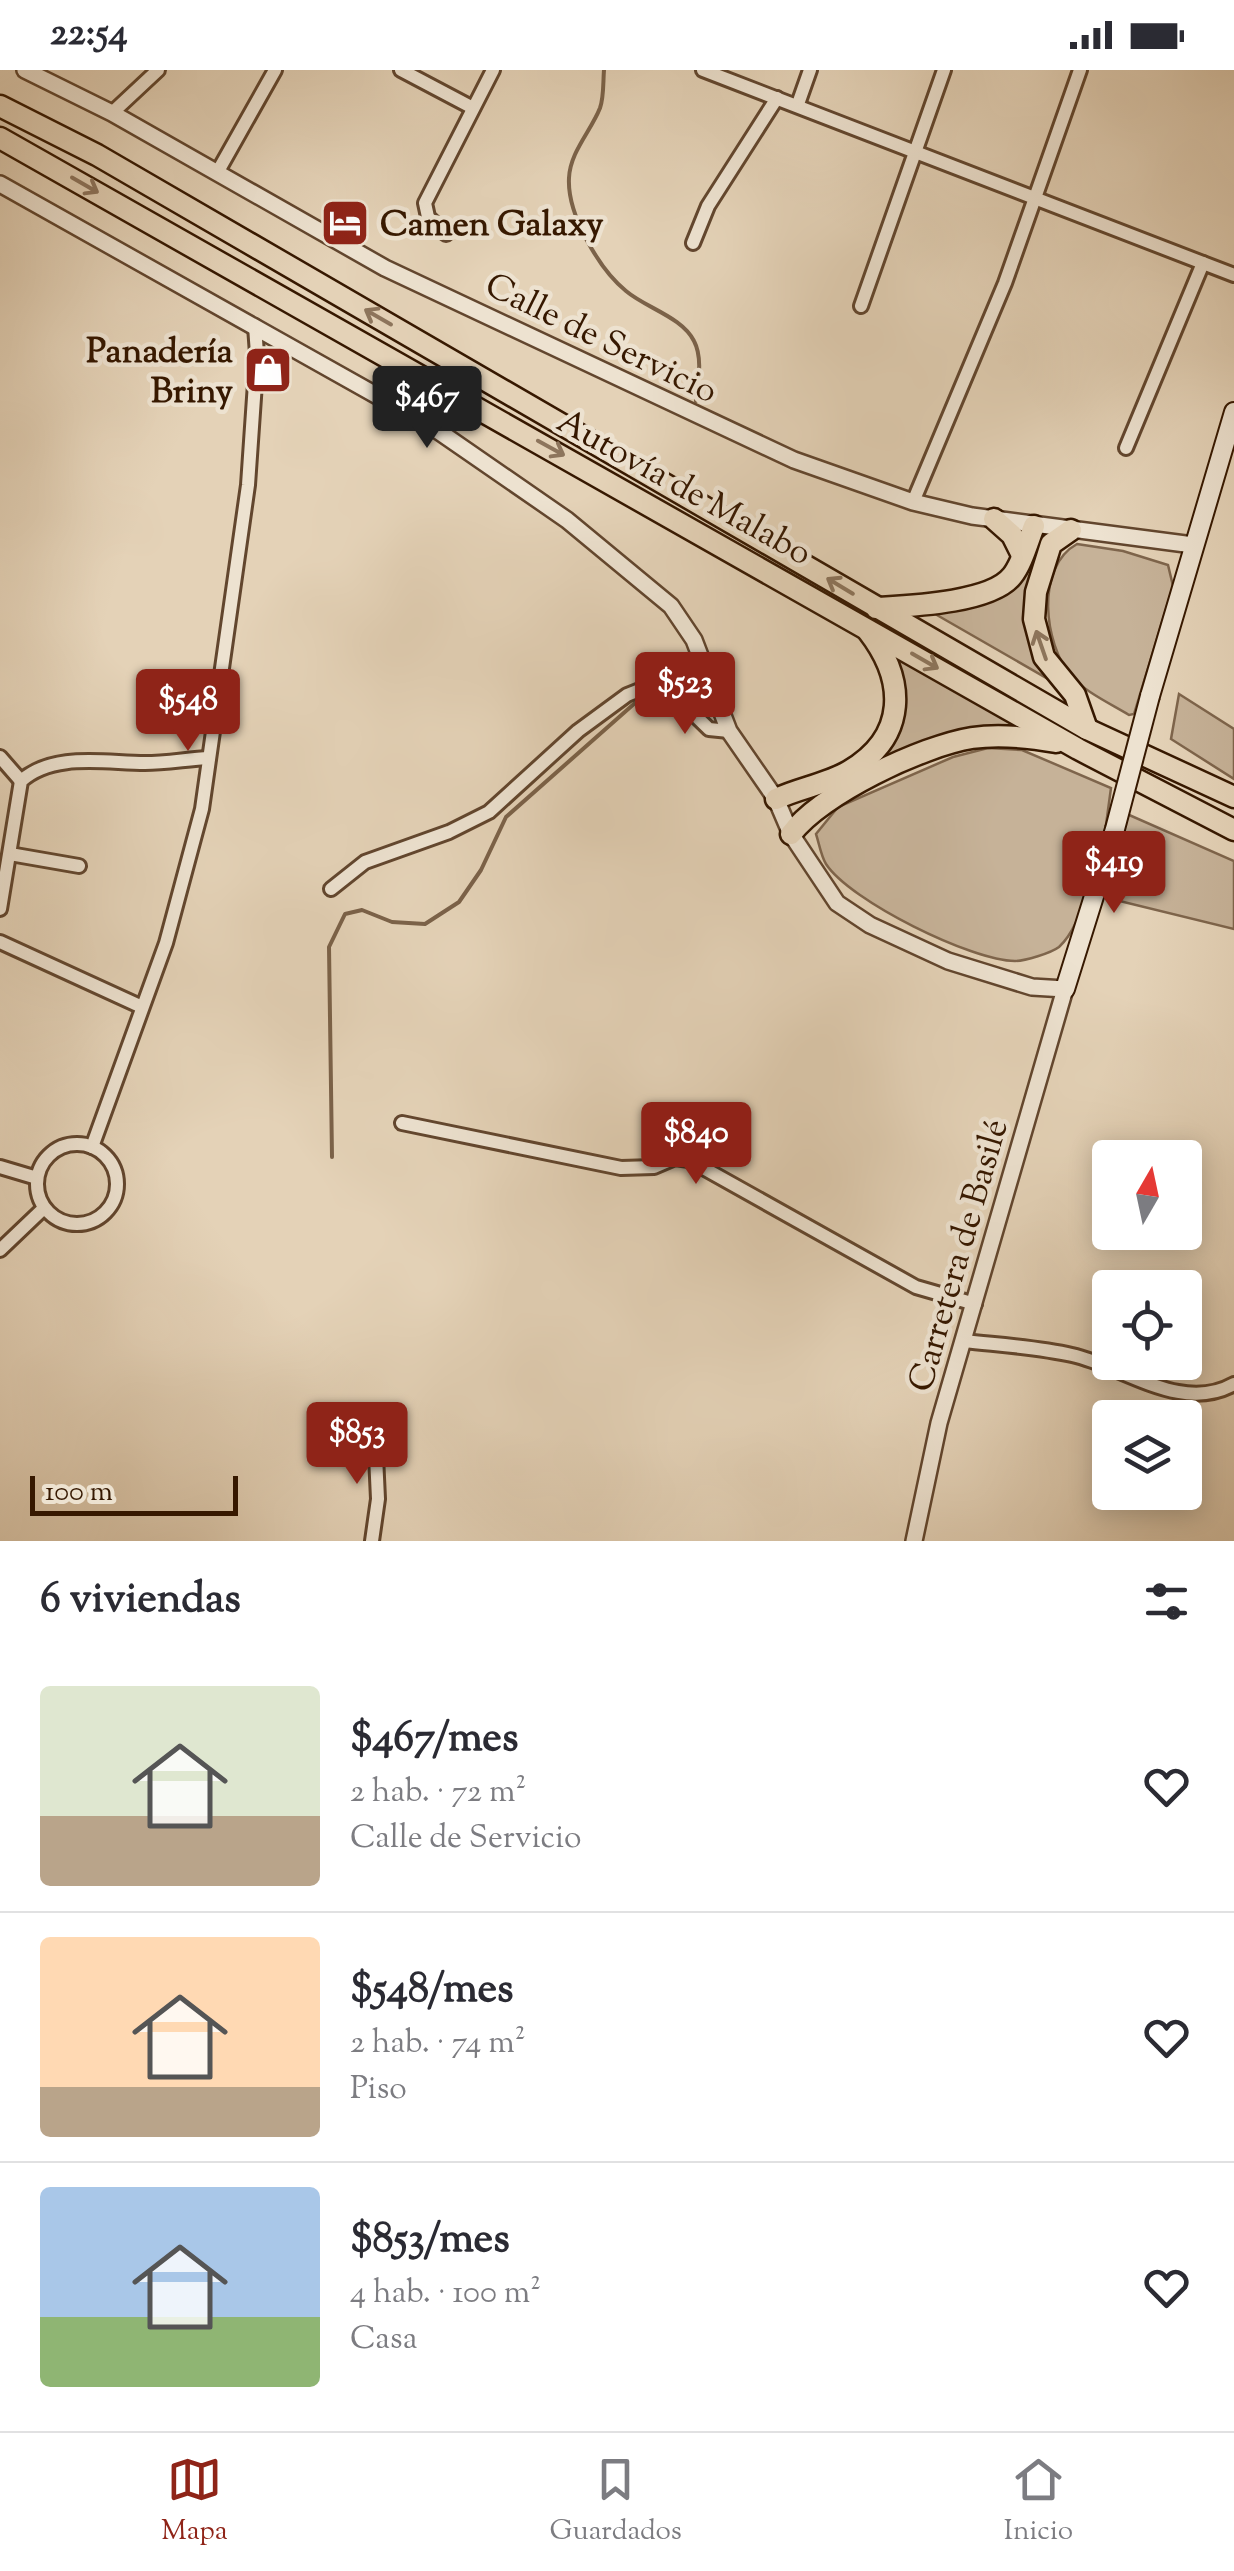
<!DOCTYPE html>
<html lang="es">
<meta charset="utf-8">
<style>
:root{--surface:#fff;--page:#f2f2f3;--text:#2b2b33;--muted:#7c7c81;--line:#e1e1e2;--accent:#8f2418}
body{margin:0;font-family:"Sorts Mill Goudy",serif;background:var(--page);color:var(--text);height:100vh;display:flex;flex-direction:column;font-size:38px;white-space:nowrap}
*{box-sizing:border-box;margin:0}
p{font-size:32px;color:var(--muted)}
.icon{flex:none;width:55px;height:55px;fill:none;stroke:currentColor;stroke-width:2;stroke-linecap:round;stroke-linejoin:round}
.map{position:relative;height:1471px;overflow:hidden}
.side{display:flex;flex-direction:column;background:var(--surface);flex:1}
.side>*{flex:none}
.needle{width:65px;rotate:9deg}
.buttons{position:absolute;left:1092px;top:1070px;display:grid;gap:20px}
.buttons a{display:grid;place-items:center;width:110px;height:110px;border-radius:10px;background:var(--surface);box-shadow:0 5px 25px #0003;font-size:50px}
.scale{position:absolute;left:30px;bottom:25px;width:208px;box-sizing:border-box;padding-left:10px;border:5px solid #361800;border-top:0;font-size:28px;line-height:35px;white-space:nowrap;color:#361800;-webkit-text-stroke:8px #ede2d0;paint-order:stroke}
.price{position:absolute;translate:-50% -85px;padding:0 22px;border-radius:10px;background:var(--accent);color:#fff;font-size:32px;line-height:65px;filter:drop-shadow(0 2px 5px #0008)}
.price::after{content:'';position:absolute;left:50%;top:60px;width:30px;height:22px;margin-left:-15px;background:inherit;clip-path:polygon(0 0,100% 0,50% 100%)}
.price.on{background:#222;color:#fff}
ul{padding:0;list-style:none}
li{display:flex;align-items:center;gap:30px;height:250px;padding:0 40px}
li+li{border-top:2px solid var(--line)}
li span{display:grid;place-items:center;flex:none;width:280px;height:200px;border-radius:10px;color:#555}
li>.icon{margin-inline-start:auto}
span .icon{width:120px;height:120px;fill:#fffc;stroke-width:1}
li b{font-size:42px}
h2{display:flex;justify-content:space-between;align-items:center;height:120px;padding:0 40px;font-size:42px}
.status{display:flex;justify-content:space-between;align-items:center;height:70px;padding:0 50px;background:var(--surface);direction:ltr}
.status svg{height:28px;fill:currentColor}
.menu{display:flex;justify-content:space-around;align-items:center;height:140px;border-top:2px solid var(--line);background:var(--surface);font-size:28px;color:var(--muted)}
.menu a{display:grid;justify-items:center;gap:5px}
.menu .on{color:var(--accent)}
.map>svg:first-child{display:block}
</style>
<div class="status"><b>22:54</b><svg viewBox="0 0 49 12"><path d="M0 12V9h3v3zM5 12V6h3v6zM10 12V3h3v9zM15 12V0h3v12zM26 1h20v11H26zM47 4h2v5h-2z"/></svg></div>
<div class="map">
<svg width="1234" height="1471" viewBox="0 0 1234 1471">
<rect width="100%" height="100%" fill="#e4d2b7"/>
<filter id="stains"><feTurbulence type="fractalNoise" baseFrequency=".002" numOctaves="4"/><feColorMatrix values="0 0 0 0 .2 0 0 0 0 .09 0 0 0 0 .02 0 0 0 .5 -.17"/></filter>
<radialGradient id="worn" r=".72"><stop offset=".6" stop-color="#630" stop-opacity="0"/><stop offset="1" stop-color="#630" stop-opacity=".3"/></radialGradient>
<!-- green -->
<g fill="#c6b298" stroke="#7e654c" stroke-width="2.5">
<path d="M1077 474 1123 481 1168 495 1173 516 1134 644 1129 645C1111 634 1085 622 1071 606 1044 574 1035 497 1077 474Z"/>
<path d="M1040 477 1029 543 1069 621 916 533 1006 519Z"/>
<path d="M891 582 1034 666 981 665 819 724 866 700 891 673Z"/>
<path d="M1179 624 1234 659V709L1171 669Z"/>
<path d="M988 678 1022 680 1111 718 1105 762 1127 744 1234 791V859L1087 823C1081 841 1074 863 1059 877 1051 883 1025 891 1015 891 972 891 850 831 826 794 821 786 819 773 816 764L838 737 953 687Z"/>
</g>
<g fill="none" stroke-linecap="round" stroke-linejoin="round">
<!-- stream -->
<g stroke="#7b6249" stroke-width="4">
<path d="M604 0C603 12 604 27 600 38 591 61 570 82 569 108 567 144 599 199 626 221 646 238 682 247 694 271 703 288 698 312 696 331"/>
<path d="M332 1087 329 877 345 844 362 840 392 852 425 854 459 832 481 800 506 747 635 633"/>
</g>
<!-- minor casing -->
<g stroke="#62462e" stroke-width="18">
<g id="minor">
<path d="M401 0 473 38"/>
<path d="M703 0 1234 205"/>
<path d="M798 34 810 0"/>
<path d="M112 43 158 0"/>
<path d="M217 103 275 0"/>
<path d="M446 164 428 147 425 133 493 0"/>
<path d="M693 173 708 136 777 28"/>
<path d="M861 236 944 0"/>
<path d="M1126 378 1203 193"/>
<path d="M913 432 1005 213 1080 0"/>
<path d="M0 687 21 711"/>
<path d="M10 784 79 796"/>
<path d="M331 819 365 792 449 762 489 742 578 661 627 625 647 617 667 618 709 659 729 661"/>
<path d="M0 839 21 711C53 682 105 693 145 693 166 693 188 689 209 688"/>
<path d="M0 872 142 937"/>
<path d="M402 1053 621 1098 654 1097 675 1088 689 1090 916 1217 975 1234"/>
<circle cx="77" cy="1114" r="40"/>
<path d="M92 1077 166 873 202 739 248 415 257 284 255 256"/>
<path d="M0 1097 37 1108"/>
<path d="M0 1180 44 1138"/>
<path d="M964 1271C1000 1275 1037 1277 1072 1285 1123 1296 1181 1344 1234 1314"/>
<path d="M372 1471 378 1429 375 1364"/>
</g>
</g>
<!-- tertiary casing -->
<g stroke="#62462e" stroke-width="20">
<g id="tertiary">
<path d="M25 0 112 43 385 198 794 390 913 432 972 446 1193 475"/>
<path d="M0 114 431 356 567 450 671 536 694 570 729 661 776 729 791 764 837 833 870 855 948 891 1032 917 1065 919 939 1353 914 1471"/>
</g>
</g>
<!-- secondary casing -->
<g stroke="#361800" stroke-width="22">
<g id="secondary">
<path d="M1150 626 1234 342"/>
<path d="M1065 919 1115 759"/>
</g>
</g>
<!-- trunk casing -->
<g stroke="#361800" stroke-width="25">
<g id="trunk">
<path d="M0 36 97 85 1087 659 1234 727"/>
<path d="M0 68 1078 679 1234 760"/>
<path d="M994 449 1012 465 1021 483"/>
<path d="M1071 460 1051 474 1036 522 1034 549 1044 587 1075 625 1087 659"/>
<path d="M876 538C909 536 991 533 1012 506 1022 494 1028 471 1034 456"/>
<path d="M776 729C799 718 827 714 849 701 908 666 906 610 868 561"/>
<path d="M791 764C821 724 922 676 972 668 1000 664 1028 667 1056 672"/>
</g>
</g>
<!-- minor -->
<use href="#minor" stroke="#ede2d0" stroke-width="12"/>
<!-- tertiary -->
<use href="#tertiary" stroke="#ede2d0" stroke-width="15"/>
<!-- secondary -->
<use href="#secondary" stroke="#ede2d0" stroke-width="18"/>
<!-- trunk -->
<use href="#trunk" stroke="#e4d2b7" stroke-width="20"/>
<!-- secondary-bridge casing -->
<g stroke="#361800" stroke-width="22" stroke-linecap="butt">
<path id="secondary-bridge" d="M1115 759 1150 626"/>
</g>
<!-- secondary-bridge -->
<use href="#secondary-bridge" stroke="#ede2d0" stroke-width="18"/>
</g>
<!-- one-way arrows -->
<defs><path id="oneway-shaft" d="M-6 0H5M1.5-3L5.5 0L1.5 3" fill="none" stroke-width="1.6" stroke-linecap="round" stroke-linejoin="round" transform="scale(2.5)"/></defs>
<g stroke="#8d755c">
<use href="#oneway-shaft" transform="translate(85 115) rotate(30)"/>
<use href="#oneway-shaft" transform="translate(378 247) rotate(-150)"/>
<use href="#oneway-shaft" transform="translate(551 378) rotate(29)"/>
<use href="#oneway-shaft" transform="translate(840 516) rotate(-149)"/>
<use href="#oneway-shaft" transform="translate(1041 575) rotate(-109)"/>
<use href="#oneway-shaft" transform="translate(925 591) rotate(30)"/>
</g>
<!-- icons -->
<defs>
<g id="hotel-square" transform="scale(2.5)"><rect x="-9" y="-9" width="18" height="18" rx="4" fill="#8f2418" stroke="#ede2d0"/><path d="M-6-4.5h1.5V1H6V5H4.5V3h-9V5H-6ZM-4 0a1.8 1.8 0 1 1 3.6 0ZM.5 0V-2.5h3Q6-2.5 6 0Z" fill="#fff"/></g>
<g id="shop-square" transform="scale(2.5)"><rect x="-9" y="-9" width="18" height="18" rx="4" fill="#8f2418" stroke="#ede2d0"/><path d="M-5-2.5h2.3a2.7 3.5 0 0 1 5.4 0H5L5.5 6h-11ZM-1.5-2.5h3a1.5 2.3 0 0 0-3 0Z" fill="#fff"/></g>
</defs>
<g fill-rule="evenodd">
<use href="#hotel-square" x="345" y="153"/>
<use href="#shop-square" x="268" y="300"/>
</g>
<g text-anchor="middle" stroke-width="9" stroke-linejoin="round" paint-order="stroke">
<!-- poi labels -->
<g font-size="35" font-weight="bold" fill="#361800" stroke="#ede2d0" text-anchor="start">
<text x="380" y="165">Camen Galaxy</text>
<text x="233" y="292" text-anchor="end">Panadería<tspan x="233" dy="40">Briny</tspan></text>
</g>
<!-- street labels -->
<g font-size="35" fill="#361800" stroke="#ede2d0">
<text transform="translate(602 267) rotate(26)" y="12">Calle de Servicio</text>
<text transform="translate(685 416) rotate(29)" y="12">Autovía de Malabo</text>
<text transform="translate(957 1185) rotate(-74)" y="12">Carretera de Basilé</text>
</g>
</g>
<rect width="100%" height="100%" filter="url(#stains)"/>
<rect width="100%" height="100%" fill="url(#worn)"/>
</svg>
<div class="buttons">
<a><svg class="needle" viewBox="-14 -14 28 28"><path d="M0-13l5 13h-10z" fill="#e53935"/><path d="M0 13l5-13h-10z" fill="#7c7c81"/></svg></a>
<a><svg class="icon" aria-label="locate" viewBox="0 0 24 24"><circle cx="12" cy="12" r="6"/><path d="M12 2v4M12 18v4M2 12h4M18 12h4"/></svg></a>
<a><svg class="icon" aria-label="layers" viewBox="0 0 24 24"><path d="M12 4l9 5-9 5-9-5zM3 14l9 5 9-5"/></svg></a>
</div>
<div class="scale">100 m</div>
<b class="price on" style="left:427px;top:381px">$467</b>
<b class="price" style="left:685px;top:667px">$523</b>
<b class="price" style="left:188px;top:684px">$548</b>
<b class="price" style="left:1114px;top:846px">$419</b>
<b class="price" style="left:696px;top:1117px">$840</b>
<b class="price" style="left:357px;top:1417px">$853</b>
</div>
<section class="side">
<h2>6 viviendas<svg class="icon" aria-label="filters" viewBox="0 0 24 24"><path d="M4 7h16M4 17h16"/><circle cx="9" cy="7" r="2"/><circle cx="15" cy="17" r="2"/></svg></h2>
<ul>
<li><span style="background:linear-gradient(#dfe7d0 65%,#b9a48a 0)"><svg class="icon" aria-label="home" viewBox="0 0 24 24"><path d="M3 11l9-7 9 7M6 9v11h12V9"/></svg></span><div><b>$467/mes</b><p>2 hab. · 72 m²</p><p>Calle de Servicio</p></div><svg class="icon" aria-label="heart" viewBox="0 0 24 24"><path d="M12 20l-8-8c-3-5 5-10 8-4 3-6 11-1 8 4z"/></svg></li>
<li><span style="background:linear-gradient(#ffd9b3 75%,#b9a48a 0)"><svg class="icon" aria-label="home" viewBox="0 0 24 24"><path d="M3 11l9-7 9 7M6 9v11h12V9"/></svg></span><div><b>$548/mes</b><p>2 hab. · 74 m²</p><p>Piso</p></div><svg class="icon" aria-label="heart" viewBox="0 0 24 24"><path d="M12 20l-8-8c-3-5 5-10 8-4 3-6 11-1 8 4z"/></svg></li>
<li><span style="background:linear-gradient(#a9c7e8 65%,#8fb573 0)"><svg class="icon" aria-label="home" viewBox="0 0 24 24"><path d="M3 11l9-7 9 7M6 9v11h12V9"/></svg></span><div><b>$853/mes</b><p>4 hab. · 100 m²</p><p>Casa</p></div><svg class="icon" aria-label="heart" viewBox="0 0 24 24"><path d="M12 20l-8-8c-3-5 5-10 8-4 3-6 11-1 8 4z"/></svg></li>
</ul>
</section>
<nav class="menu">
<a class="on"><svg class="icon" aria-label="map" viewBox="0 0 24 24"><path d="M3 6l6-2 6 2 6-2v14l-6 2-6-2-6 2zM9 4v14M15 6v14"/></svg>Mapa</a>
<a><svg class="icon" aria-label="saved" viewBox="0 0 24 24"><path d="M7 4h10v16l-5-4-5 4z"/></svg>Guardados</a>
<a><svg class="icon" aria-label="home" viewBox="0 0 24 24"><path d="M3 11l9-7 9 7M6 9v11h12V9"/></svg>Inicio</a>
</nav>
